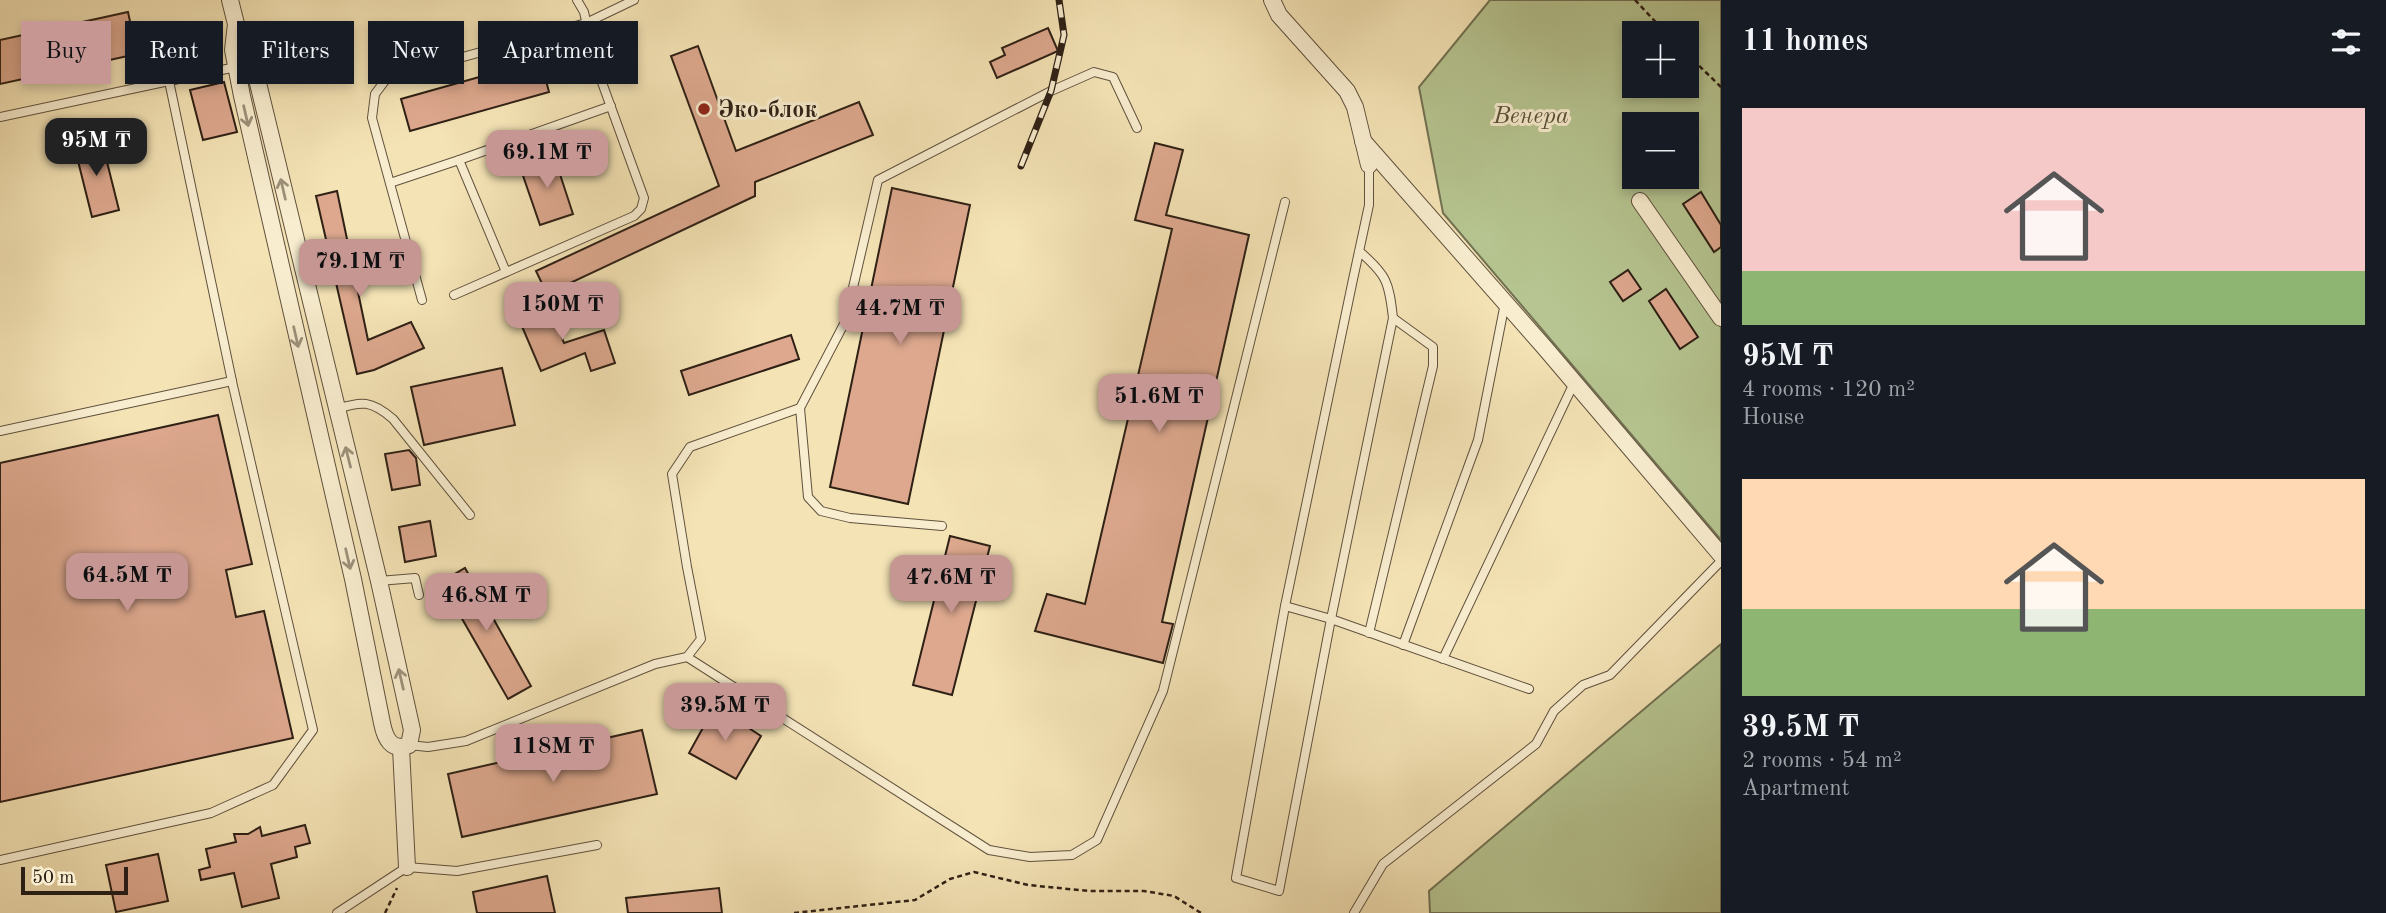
<!DOCTYPE html>
<meta charset="utf-8">
<style>
:root{--surface:#171b24;--page:#242831;--text:#f1f3f6;--muted:#9ea1a6;--accent:#c59692}
body{margin:0;font-family:"Old Standard TT",serif;background:var(--page);color:var(--text);height:100vh;display:flex;flex-direction:column;font-size:26px;white-space:nowrap}
*{box-sizing:border-box;margin:0}
p{font-size:23px;color:var(--muted)}
.icon{flex:none;width:38px;height:38px;fill:none;stroke:currentColor;stroke-width:2;stroke-linecap:round;stroke-linejoin:round}
.map{position:relative;flex:1;overflow:hidden}
.panel{display:flex;flex-direction:column;background:var(--surface);width:665px}
.panel>*{flex:none}
.guide{position:absolute;left:21px;top:21px;width:665px;height:63px;display:flex;gap:14px}
.tools{position:absolute;left:1622px;top:21px;display:grid;gap:14px}
.tools a{display:grid;place-items:center;width:77px;height:77px;border-radius:0px;background:var(--surface);box-shadow:0 4px 10px #0003;font-size:35px}
.scale{position:absolute;left:21px;bottom:18px;width:107px;box-sizing:border-box;padding-left:7px;border:4px solid #2e2015;border-top:0;font-size:19px;line-height:24px;white-space:nowrap;color:#2e2015;-webkit-text-stroke:5px #f8edcf;paint-order:stroke}
.price{position:absolute;translate:-50% -60px;padding:0 16px;border-radius:14px;background:var(--accent);color:#111;font-size:23px;line-height:46px;filter:drop-shadow(0 2px 4px #0008)}
.price::after{content:'';position:absolute;left:50%;top:42px;width:21px;height:16px;margin-left:-10px;background:inherit;clip-path:polygon(0 0,100% 0,50% 100%)}
.price.selected{background:#222;color:#fff}
ul{padding:0;list-style:none}
li{display:grid;align-content:center;gap:14px;height:371px;padding:0 21px}
li span{display:grid;place-items:center;height:217px;border-radius:0px;color:#555}
li>.icon{margin-inline-start:auto}
span .icon{width:126px;height:126px;fill:#fffc;stroke-width:1}
li b{font-size:30px}
h2{display:flex;justify-content:space-between;align-items:center;height:84px;padding:0 21px;font-size:30px}
.tag{padding:0 24px;border-radius:0px;background:var(--surface);box-shadow:0 4px 10px #0003;font-size:24px;line-height:63px}
.tag.selected{background:var(--accent);color:#111}
main{display:flex;flex:1;min-height:0}
.map>svg:first-child{display:block}
</style>
<main>
<div class="map">
<svg width="1721" height="913" viewBox="0 0 1721 913">
<rect width="100%" height="100%" fill="#f4e3b5"/>
<filter id="stains"><feTurbulence type="fractalNoise" baseFrequency=".00286" numOctaves="4"/><feColorMatrix values="0 0 0 0 .2 0 0 0 0 .09 0 0 0 0 .02 0 0 0 .5 -.17"/></filter>
<radialGradient id="worn" r=".72"><stop offset=".6" stop-color="#630" stop-opacity="0"/><stop offset="1" stop-color="#630" stop-opacity=".3"/></radialGradient>
<!-- green -->
<g fill="#b6c591" stroke="#727253" stroke-width="2" fill-rule="evenodd">
<path d="M1490 0H1721V540L1443 213 1419 87ZM1634 33H1687V86H1634ZM1634 124H1687V177H1634Z"/>
<path d="M1721 644V913H1430L1429 891Z"/>
</g>
<!-- building -->
<g fill="#dda88e" stroke="#2e2015" stroke-width="2">
<path d="M128 12 137 54 0 84V40Z"/>
<path d="M1048 28 1058 51 997 78 990 62 1005 55 1002 48Z"/>
<path d="M698 46 736 151 859 102 873 135 755 182V196L547 294 536 271 719 186 671 56Z"/>
<path d="M543 69 549 92 410 131 401 99 490 74 493 83Z"/>
<path d="M224 82 237 132 203 140 190 90Z"/>
<path d="M101 138 119 210 92 217 74 145Z"/>
<path d="M1155 143 1183 150 1166 215 1249 235 1162 622 1173 624 1163 663 1035 631 1047 594 1085 604 1172 229 1135 220Z"/>
<path d="M554 156 573 214 540 225 520 167Z"/>
<path d="M892 188 970 205 908 504 830 487Z"/>
<path d="M337 191 368 340 411 322 424 348 374 370 357 374 316 196Z"/>
<path d="M1701 192 1721 225V247L1714 252 1683 204Z"/>
<path d="M1628 270 1641 289 1623 301 1610 282Z"/>
<path d="M1666 289 1698 337 1680 349 1649 301Z"/>
<path d="M548 304 564 343 604 330 615 363 591 371 585 353 541 371 518 317Z"/>
<path d="M791 335 799 359 689 395 681 371Z"/>
<path d="M502 368 515 425 424 445 411 387Z"/>
<path d="M218 415 252 564 226 570 236 617 264 611 293 738 0 802V463Z"/>
<path d="M409 450 416 458 420 485 392 490 385 454Z"/>
<path d="M430 521 436 556 405 562 399 527Z"/>
<path d="M950 536 990 546 952 695 913 685Z"/>
<path d="M465 568 531 686 508 699 441 582Z"/>
<path d="M715 706 761 736 736 779 689 753Z"/>
<path d="M642 730 657 794 462 837 448 774Z"/>
<path d="M305 825 310 843 295 847 297 857 271 864 279 898 242 907 234 873 201 880 199 870 210 867 206 849 236 842 234 834H248L260 827 262 836Z"/>
<path d="M158 854 168 901 116 912 106 865Z"/>
<path d="M547 876 555 913H477L473 892Z"/>
<path d="M719 888 722 913H628L626 898Z"/>
</g>
<g fill="none" stroke-linecap="round" stroke-linejoin="round">
<!-- service casing -->
<g stroke="#60513d" stroke-width="10">
<g id="service">
<path d="M0 117 169 81"/>
<path d="M390 183 459 160"/>
<path d="M1359 251C1387 275 1389 282 1393 318L1331 619 1279 891 1236 878 1285 606 1352 284 1369 205V165"/>
<path d="M506 272 459 160 611 106"/>
<path d="M454 295 634 216 641 209 644 198 596 66 584 12 577 0"/>
<path d="M422 300 372 118 375 94 387 78 586 23 634 0"/>
<path d="M800 408 808 497 821 511 850 518 942 526"/>
<path d="M336 409C362 401 371 400 393 419L470 515"/>
<path d="M0 431 232 381"/>
<path d="M379 581 415 578 419 595"/>
<path d="M1285 606 1331 619 1529 689"/>
<path d="M1369 633 1433 366V347L1393 318"/>
<path d="M1403 645 1478 440 1505 303"/>
<path d="M687 657 989 850 1030 857 1072 855 1097 840 1163 691 1285 202"/>
<path d="M1443 659 1574 383"/>
<path d="M409 745 428 747 466 741 655 664 687 657 701 639 687 567 672 474 690 447 800 408 845 322 878 180 1051 91 1094 72 1113 77 1137 128"/>
<path d="M0 860 211 813 273 785 313 730 233 386 169 81 236 67"/>
<path d="M337 913 407 867 457 871 597 845"/>
<path d="M1354 913 1383 864 1536 744 1554 711 1583 685 1610 675 1721 561"/>
</g>
</g>
<!-- minor casing -->
<g stroke="#60513d" stroke-width="18">
<g id="minor">
<path d="M230 0 236 24 248 42 379 581 412 730 409 745C391 752 385 738 382 723L353 579 242 96 233 50 236 24"/>
<path d="M1272 0 1279 15 1347 91 1355 107 1369 165"/>
<path d="M1363 141 1545 348 1721 555"/>
<path d="M1640 201 1721 318"/>
<path d="M401 748 407 867"/>
</g>
</g>
<!-- path -->
<g stroke="#2e2015" stroke-width="2.5" stroke-dasharray="5 3.5" stroke-linecap="butt">
<path d="M1635 0 1666 33"/>
<path d="M1687 54 1721 87"/>
<path d="M385 913 397 888"/>
<path d="M794 913 915 900 950 879 974 872 1028 885 1089 891H1144L1174 896 1201 913"/>
</g>
<!-- service -->
<use href="#service" stroke="#f8edcf" stroke-width="8"/>
<!-- minor -->
<use href="#minor" stroke="#f8edcf" stroke-width="16"/>
<!-- rail casing -->
<g stroke="#2e2015" stroke-width="7">
<path id="rail" d="M1021 166 1051 91 1064 35 1059 0"/>
</g>
<!-- rail -->
<use href="#rail" stroke="#f8edcf" stroke-width="4.5" stroke-dasharray="13" stroke-linecap="butt"/>
</g>
<!-- one-way arrows -->
<defs><path id="oneway-shaft" d="M-6 0H5M1.5-3L5.5 0L1.5 3" fill="none" stroke-width="1.6" stroke-linecap="round" stroke-linejoin="round" transform="scale(1.75)"/></defs>
<g stroke="#9d917b">
<use href="#oneway-shaft" transform="translate(246 116) rotate(77)"/>
<use href="#oneway-shaft" transform="translate(283 189) rotate(-103)"/>
<use href="#oneway-shaft" transform="translate(296 337) rotate(77)"/>
<use href="#oneway-shaft" transform="translate(348 457) rotate(-104)"/>
<use href="#oneway-shaft" transform="translate(348 559) rotate(77)"/>
<use href="#oneway-shaft" transform="translate(401 679) rotate(-103)"/>
</g>
<!-- markers -->
<circle fill="#8f2418" stroke="#f8edcf" stroke-width="2.5" cx="704" cy="109" r="7"/>
<g text-anchor="middle" stroke-width="6" stroke-linejoin="round" paint-order="stroke">
<!-- poi labels -->
<g font-size="24" font-weight="bold" fill="#2e2015" stroke="#f8edcf" text-anchor="start">
<text x="718" y="117">Эко-блок</text>
</g>
<!-- park labels -->
<g font-size="24" font-style="italic" fill="#57523a" stroke="#f8edcf">
<text x="1531" y="123">Венера</text>
</g>
</g>
<rect width="100%" height="100%" filter="url(#stains)"/>
<rect width="100%" height="100%" fill="url(#worn)"/>
</svg>
<div class="tools">
<a>+</a>
<a>−</a>
</div>
<div class="scale">50 m</div>
<b class="price selected" style="left:96px;top:178px">95M ₸</b>
<b class="price" style="left:547px;top:190px">69.1M ₸</b>
<b class="price" style="left:360px;top:299px">79.1M ₸</b>
<b class="price" style="left:562px;top:342px">150M ₸</b>
<b class="price" style="left:900px;top:346px">44.7M ₸</b>
<b class="price" style="left:1159px;top:434px">51.6M ₸</b>
<b class="price" style="left:127px;top:613px">64.5M ₸</b>
<b class="price" style="left:951px;top:615px">47.6M ₸</b>
<b class="price" style="left:486px;top:633px">46.8M ₸</b>
<b class="price" style="left:725px;top:743px">39.5M ₸</b>
<b class="price" style="left:553px;top:784px">118M ₸</b>
<div class="guide">
<a class="tag selected">Buy</a>
<a class="tag">Rent</a>
<a class="tag">Filters</a>
<a class="tag">New</a>
<a class="tag">Apartment</a>
</div>
</div>
<section class="panel">
<h2>11 homes<svg class="icon" aria-label="filters" viewBox="0 0 24 24"><path d="M4 7h16M4 17h16"/><circle cx="9" cy="7" r="2"/><circle cx="15" cy="17" r="2"/></svg></h2>
<ul>
<li><span style="background:linear-gradient(#f6c9c9 75%,#8fb573 0)"><svg class="icon" aria-label="home" viewBox="0 0 24 24"><path d="M3 11l9-7 9 7M6 9v11h12V9"/></svg></span><div><b>95M ₸</b><p>4 rooms · 120 m²</p><p>House</p></div></li>
<li><span style="background:linear-gradient(#ffd9b3 60%,#8fb573 0)"><svg class="icon" aria-label="home" viewBox="0 0 24 24"><path d="M3 11l9-7 9 7M6 9v11h12V9"/></svg></span><div><b>39.5M ₸</b><p>2 rooms · 54 m²</p><p>Apartment</p></div></li>
</ul>
</section>
</main>
